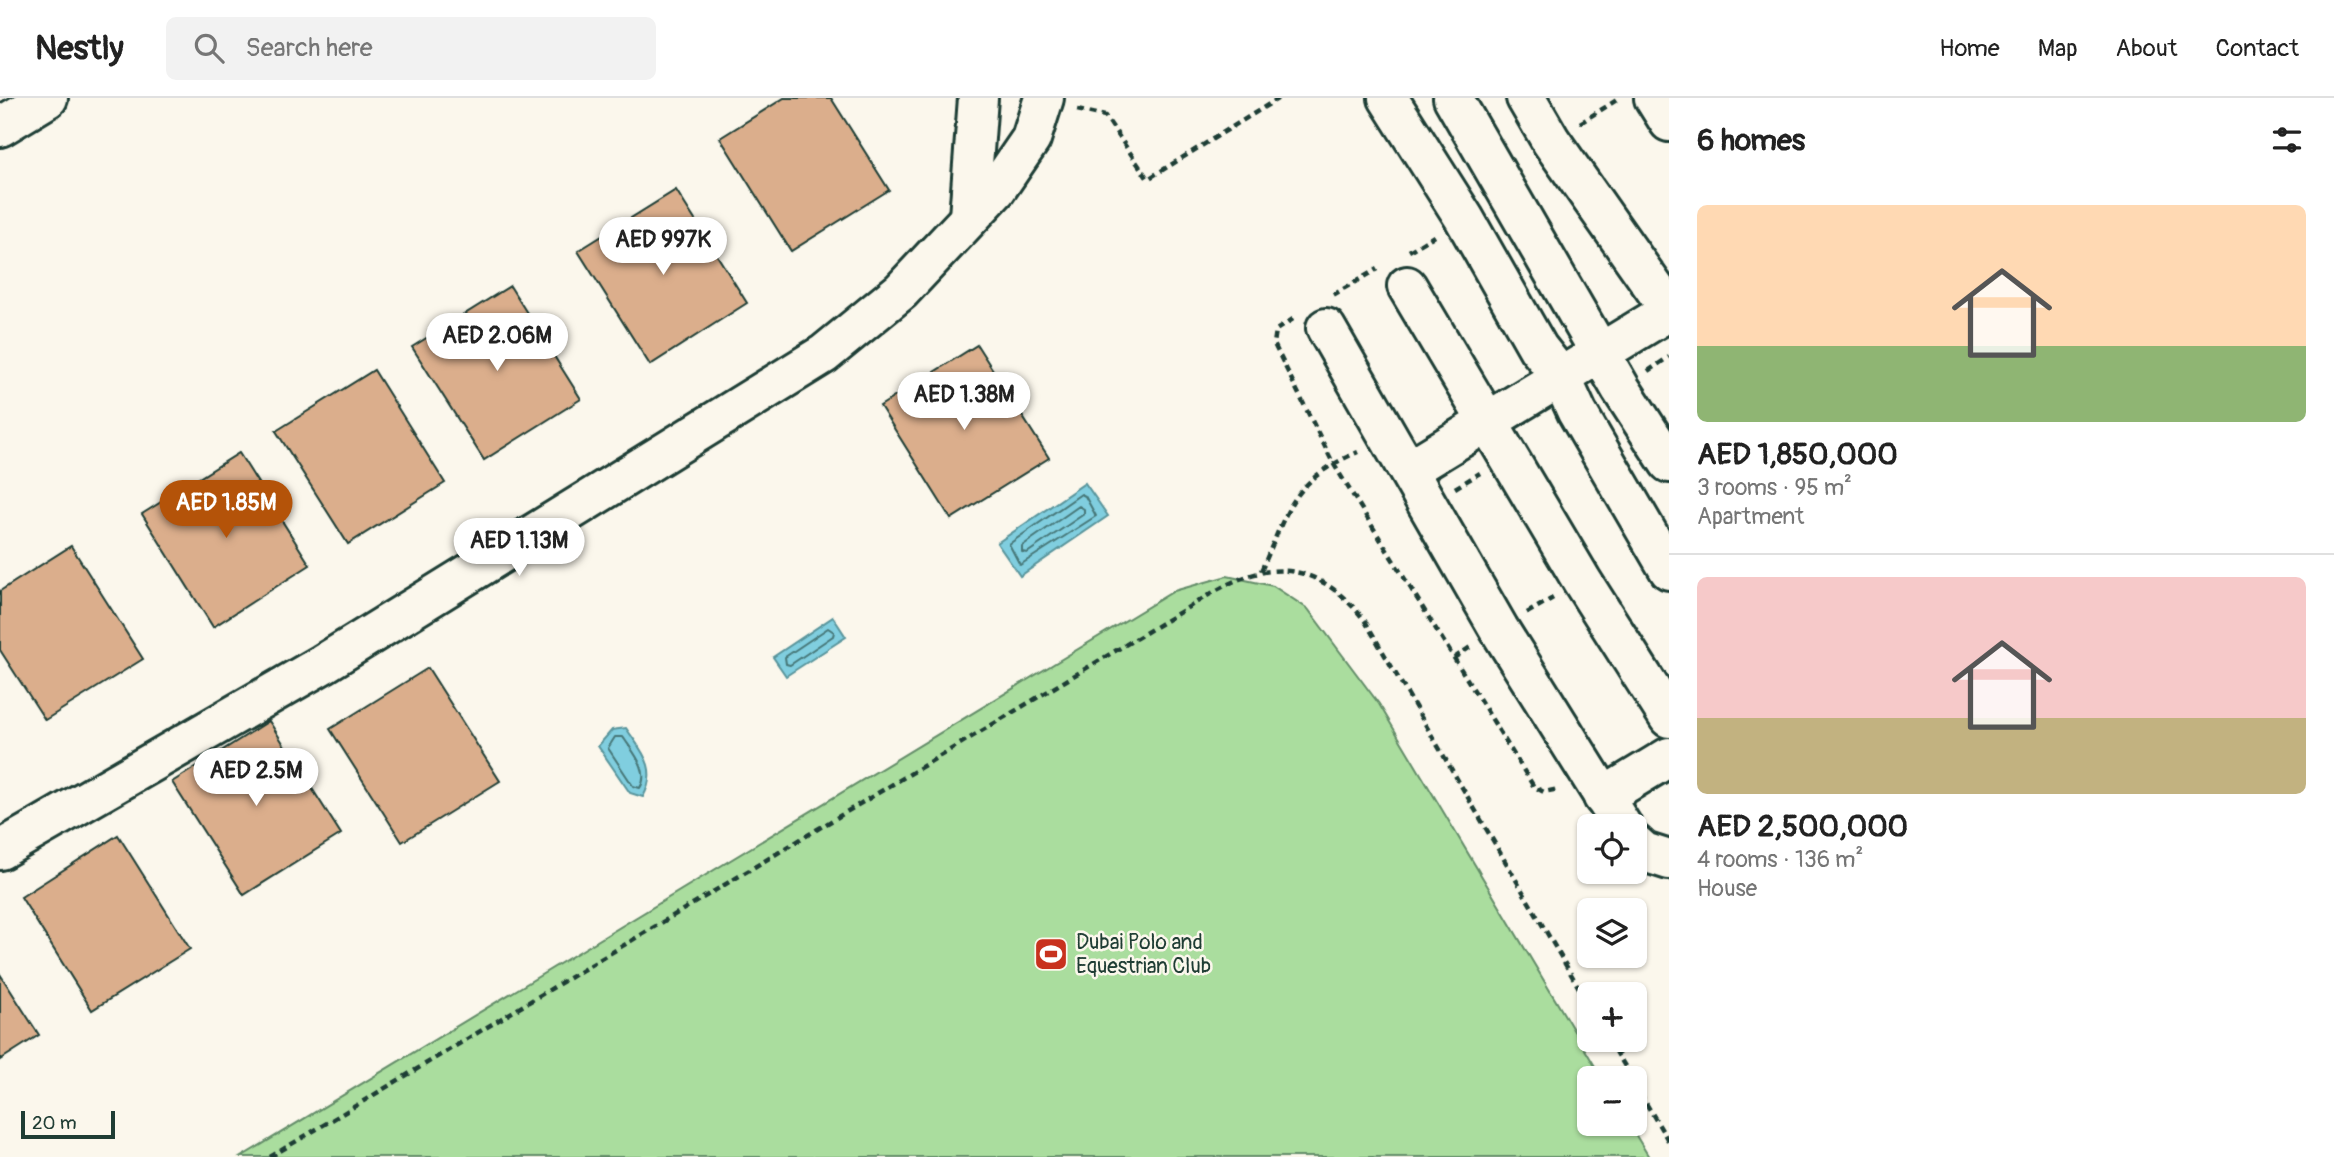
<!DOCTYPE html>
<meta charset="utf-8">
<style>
:root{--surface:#fff;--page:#f2f2f2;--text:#222;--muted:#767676;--line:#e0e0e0;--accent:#b45309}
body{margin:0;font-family:Pangolin,sans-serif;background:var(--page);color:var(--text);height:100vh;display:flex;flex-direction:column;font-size:26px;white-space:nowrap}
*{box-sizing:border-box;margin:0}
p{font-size:23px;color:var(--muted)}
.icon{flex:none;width:38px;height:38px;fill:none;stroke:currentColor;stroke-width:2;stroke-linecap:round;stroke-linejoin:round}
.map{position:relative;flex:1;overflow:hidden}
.side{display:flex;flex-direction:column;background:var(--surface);width:665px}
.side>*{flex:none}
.controls{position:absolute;left:1577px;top:716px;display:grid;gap:14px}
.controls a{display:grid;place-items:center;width:70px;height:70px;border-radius:10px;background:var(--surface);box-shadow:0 2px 5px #0004;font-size:35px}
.scale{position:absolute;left:21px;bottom:18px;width:94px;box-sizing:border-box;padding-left:7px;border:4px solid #1f3d34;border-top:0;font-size:19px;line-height:24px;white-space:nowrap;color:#1f3d34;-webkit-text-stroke:5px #fbf7ec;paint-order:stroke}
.price{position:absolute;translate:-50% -60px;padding:0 16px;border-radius:24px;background:#fff;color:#222;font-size:23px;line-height:46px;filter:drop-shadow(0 2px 4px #0008)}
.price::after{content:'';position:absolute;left:50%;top:42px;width:21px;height:16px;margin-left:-10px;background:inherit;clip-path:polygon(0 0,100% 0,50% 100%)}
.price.current{background:var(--accent);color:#fff}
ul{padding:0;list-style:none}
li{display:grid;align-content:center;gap:14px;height:371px;padding:0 28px}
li+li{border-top:2px solid var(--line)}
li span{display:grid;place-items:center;height:217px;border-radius:10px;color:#555}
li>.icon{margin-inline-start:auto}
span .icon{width:126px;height:126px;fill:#fffc;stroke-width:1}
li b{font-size:30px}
h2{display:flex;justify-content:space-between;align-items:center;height:84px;padding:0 28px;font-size:30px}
header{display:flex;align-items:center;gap:42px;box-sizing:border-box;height:98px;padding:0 35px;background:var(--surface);border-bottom:2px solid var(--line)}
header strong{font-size:33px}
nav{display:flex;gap:38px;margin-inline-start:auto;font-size:24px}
.search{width:490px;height:63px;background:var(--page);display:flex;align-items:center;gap:18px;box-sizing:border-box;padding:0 24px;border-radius:10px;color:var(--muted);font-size:26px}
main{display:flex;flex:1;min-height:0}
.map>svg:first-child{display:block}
</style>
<header>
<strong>Nestly</strong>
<div class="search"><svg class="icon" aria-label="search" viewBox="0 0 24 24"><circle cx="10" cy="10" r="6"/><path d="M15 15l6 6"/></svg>Search here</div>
<nav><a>Home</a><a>Map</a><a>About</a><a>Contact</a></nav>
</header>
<main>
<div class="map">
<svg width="1669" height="1059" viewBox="0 0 1669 1059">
<rect width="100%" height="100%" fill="#fbf7ec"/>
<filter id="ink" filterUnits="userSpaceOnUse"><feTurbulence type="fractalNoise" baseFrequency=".0143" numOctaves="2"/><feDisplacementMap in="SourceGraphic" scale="14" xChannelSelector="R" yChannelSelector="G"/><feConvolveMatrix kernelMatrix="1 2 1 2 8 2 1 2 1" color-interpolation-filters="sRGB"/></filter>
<g filter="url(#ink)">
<!-- green -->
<path fill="#aadd9e" stroke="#648d69" stroke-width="2" d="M1227 478 1273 488 1308 511 1379 606 1602 980H1589V1026H1629L1649 1059H241L1174 493Z"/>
<!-- water -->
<g fill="#80cedf" stroke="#59949b" stroke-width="2">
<path d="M1085 385 1108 418 1020 478 997 445Z"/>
<path d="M833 519 846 539 786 578 773 559Z"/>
<path d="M626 630C642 654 659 670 643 699L630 695 598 648 612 632Z"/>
</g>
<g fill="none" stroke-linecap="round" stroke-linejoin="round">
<!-- shore -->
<g stroke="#467778" stroke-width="2">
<path d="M1081 396 1085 398 1096 418 1020 467 1009 446Z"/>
<path d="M1079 408 1084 411V416L1027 455 1022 454V448Z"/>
<path d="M828 530 834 534 833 538 790 567 786 566 785 559Z"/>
<path d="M615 639H623C632 653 651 673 640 690L633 688 608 650Z"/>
</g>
</g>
<!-- building -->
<g fill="#dbae8c" stroke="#1f3d34" stroke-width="2">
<path d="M784 0H831L889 92 791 153 720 40Z"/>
<path d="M676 92 747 205 650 267 578 153Z"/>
<path d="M510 188 581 301 484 362 412 249Z"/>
<path d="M977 247 1049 360 951 421 880 308Z"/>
<path d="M374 272 445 385 348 446 276 333Z"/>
<path d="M239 355 310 467 213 529 142 416Z"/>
<path d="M71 448 143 561 45 622 0 552V493Z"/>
<path d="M428 570 500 683 402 744 330 631Z"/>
<path d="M269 623 341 736 244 797 172 684Z"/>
<path d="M118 737 190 851 92 912 21 799Z"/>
<path d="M0 876 39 937 0 962Z"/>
</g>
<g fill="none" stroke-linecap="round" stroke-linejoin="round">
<!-- minor casing -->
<g stroke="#1f3d34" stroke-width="44">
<g id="minor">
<path d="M1388 0 1464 120 1538 250 1561 279 1577 314 1669 472"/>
<path d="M1453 0 1621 291 1669 365"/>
<path d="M1526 0 1551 43 1669 211"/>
<path d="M1654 0 1669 24"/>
<path d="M0 29 48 0"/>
<path d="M969 119 978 0"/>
<path d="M1407 188 1582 483 1669 620"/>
<path d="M1326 230 1499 531 1622 728"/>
<path d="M1410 371 1669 213"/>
<path d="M1603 699 1669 659"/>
<path d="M1634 745 1644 754 1669 762"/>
<path d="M0 752 323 566 824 256 901 193 996 92 1031 41 1044 0"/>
</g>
</g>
<!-- path -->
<g stroke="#1f3d34" stroke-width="4.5" stroke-dasharray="7 5" stroke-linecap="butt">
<path d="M1077 12 1105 18 1148 81 1279 0"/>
<path d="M1580 25 1620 0"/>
<path d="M1409 153 1434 138"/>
<path d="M1333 197 1377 171"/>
<path d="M1293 221 1276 232 1274 246 1333 365 1534 689 1544 694 1559 691"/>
<path d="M1648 273 1669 259"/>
<path d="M1455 390 1480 375"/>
<path d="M1261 473C1289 411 1291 383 1358 354"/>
<path d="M1527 515 1553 500"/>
<path d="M1454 560 1472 548"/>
<path d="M1609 942 1632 980"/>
<path d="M1634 985 1669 1044"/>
<path d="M270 1059 1217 492C1277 458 1323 469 1365 523L1589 907"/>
</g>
<!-- minor -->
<use href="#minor" stroke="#fbf7ec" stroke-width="38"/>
</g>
</g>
<!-- icons -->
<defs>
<g id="stadium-square" transform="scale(1.75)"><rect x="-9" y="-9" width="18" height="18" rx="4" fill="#c8321e" stroke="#fbf7ec"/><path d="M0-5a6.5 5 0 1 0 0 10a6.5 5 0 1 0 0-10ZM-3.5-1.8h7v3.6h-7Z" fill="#fff"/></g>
</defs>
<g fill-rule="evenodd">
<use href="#stadium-square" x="1051" y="856"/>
</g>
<g text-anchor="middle" stroke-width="5" stroke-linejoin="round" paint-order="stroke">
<!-- poi labels -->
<g font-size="21" fill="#1f3d34" stroke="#fbf7ec" text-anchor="start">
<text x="1076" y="851">Dubai Polo and<tspan x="1076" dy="24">Equestrian Club</tspan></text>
</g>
</g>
</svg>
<div class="controls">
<a><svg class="icon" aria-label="locate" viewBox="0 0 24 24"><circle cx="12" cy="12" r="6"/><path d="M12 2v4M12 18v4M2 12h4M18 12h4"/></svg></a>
<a><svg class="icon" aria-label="layers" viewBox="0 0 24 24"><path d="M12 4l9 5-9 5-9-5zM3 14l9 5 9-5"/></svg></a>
<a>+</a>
<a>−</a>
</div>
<div class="scale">20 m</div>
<b class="price" style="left:663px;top:179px">AED 997K</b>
<b class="price" style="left:497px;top:275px">AED 2.06M</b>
<b class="price" style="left:964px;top:334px">AED 1.38M</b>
<b class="price current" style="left:226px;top:442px">AED 1.85M</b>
<b class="price" style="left:519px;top:480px">AED 1.13M</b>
<b class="price" style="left:256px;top:710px">AED 2.5M</b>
</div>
<section class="side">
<h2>6 homes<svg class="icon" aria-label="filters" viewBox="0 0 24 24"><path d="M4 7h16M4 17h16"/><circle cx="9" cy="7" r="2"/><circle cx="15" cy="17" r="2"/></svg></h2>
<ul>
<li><span style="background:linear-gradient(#ffd9b3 65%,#8fb573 0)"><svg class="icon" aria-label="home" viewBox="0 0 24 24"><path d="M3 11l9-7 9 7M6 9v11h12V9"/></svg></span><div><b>AED 1,850,000</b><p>3 rooms · 95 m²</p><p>Apartment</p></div></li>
<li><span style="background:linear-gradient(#f6c9c9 65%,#c2b280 0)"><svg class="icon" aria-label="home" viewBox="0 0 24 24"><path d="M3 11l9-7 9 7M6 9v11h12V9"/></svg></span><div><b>AED 2,500,000</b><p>4 rooms · 136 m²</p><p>House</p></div></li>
</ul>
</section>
</main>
